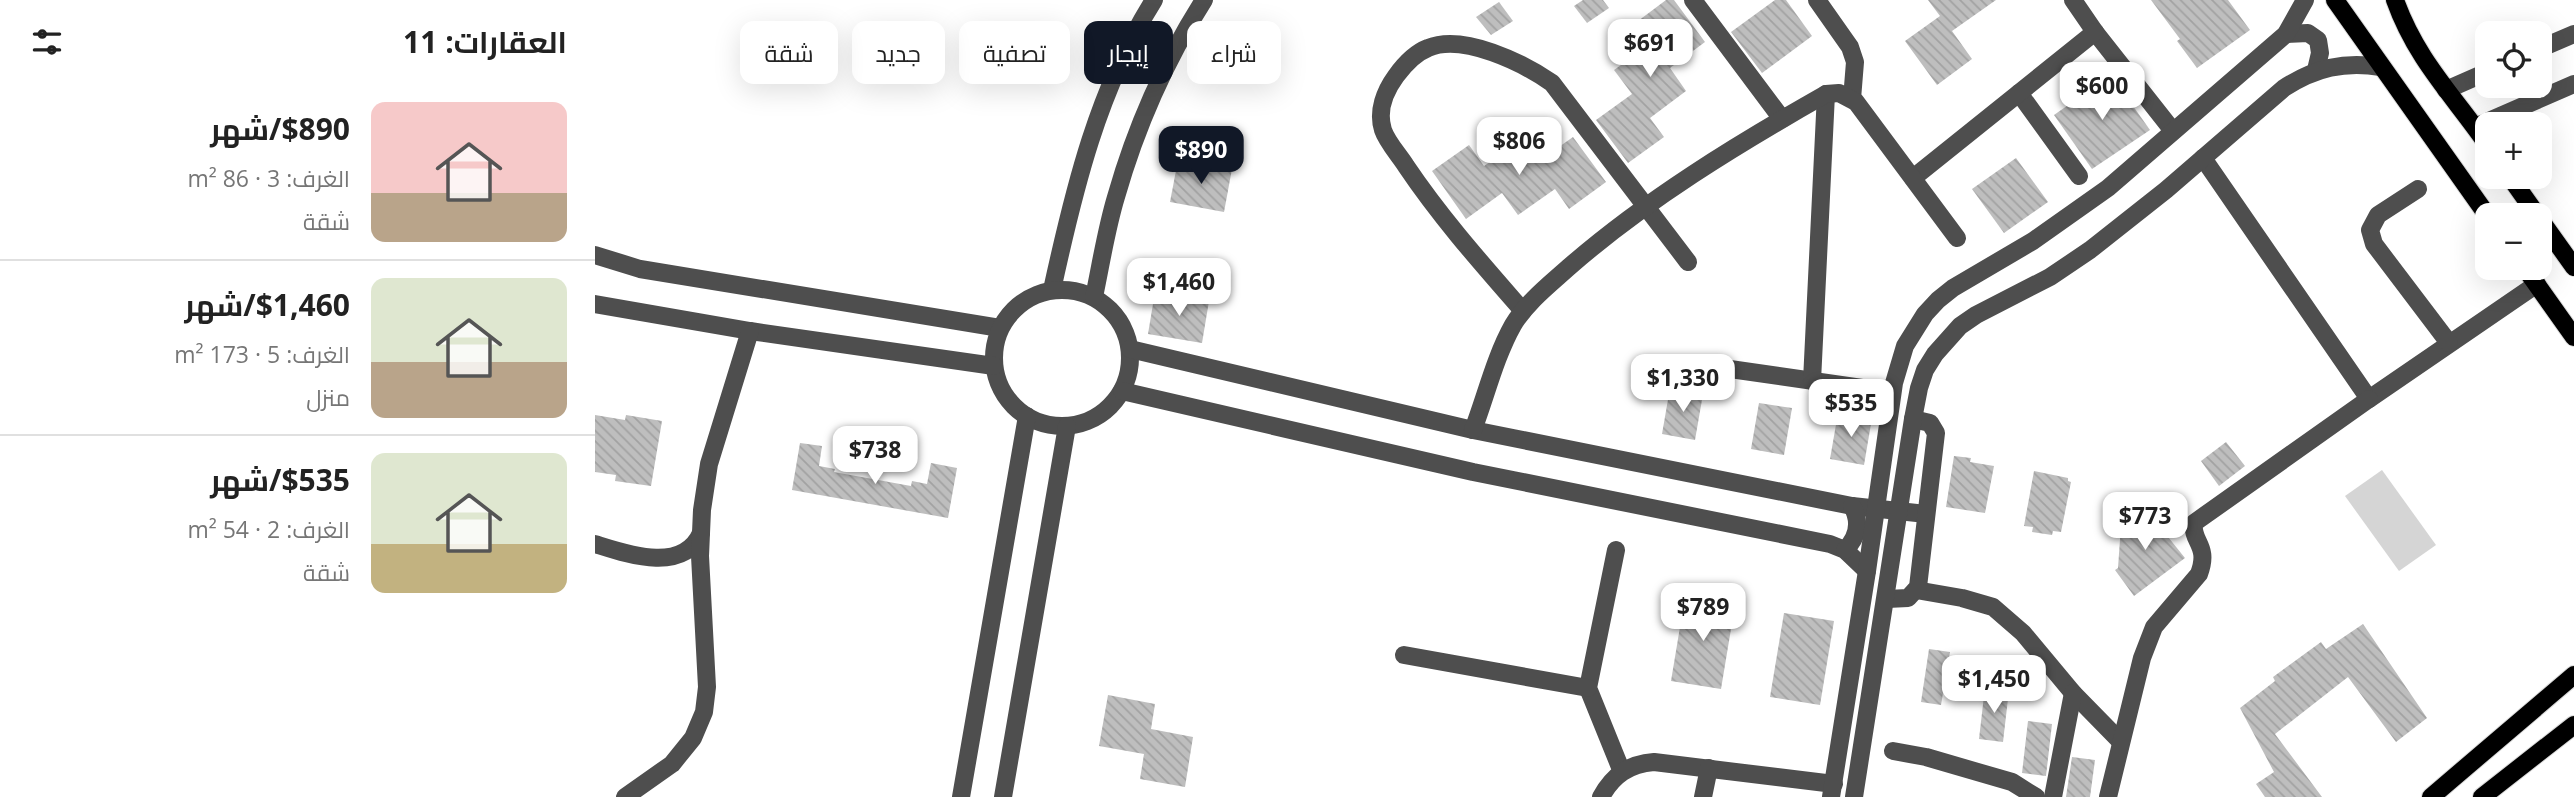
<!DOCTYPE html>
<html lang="ar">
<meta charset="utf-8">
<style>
:root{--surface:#fff;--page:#f2f2f2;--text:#222;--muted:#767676;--line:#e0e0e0;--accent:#111827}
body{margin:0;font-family:"Open Sans",Cairo,sans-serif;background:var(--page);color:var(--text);direction:rtl;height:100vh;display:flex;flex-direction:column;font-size:26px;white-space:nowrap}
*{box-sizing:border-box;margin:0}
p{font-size:23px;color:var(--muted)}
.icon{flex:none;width:38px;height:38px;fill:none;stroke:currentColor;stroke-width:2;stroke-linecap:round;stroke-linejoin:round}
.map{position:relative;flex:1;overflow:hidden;direction:ltr}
.panel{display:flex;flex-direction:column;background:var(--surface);width:595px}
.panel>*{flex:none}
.top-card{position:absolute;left:21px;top:21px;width:665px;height:63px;direction:rtl;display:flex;gap:14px}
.buttons{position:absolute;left:1880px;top:21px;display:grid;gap:14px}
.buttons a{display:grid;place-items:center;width:77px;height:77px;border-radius:14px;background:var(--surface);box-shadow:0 7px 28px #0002;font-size:35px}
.price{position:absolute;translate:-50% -60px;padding:0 16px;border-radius:14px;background:#fff;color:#222;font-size:23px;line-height:46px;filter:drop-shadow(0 2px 4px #0008)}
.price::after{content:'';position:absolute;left:50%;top:42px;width:21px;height:16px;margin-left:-10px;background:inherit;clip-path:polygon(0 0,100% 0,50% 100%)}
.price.active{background:var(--accent);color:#fff}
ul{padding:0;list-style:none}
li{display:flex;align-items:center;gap:21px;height:175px;padding:0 28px}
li+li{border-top:2px solid var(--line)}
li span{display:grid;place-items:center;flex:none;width:196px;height:140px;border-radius:14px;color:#555}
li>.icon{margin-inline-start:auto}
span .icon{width:84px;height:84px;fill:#fffc;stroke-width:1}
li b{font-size:30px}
h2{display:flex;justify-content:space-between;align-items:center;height:84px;padding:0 28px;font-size:30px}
.tag{padding:0 24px;border-radius:14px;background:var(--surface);box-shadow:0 7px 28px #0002;font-size:24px;line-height:63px}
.tag.active{background:var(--accent);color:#fff}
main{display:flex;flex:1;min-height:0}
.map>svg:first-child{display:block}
</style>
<main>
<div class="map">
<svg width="1979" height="797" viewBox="0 0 1979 797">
<defs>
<pattern id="building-back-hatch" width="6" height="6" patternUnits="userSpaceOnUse" patternTransform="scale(1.75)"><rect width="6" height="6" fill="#bebebe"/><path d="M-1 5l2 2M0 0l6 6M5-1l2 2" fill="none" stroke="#a2a2a2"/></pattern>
</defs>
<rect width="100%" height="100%" fill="#fff"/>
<!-- garden -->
<path fill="#d5d5d5" d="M1787 470 1841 545 1804 571 1750 496Z"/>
<!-- building -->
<g fill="url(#building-back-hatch)">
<path d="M988 0H1008L1014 8 992 23 979 6Z"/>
<path d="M1071 0H1079L1110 42 1075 68 1091 91 1055 118 1069 137 1033 163 1001 120 1037 94 1019 70 1054 45 1039 24Z"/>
<path d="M1180 0H1191L1217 36 1167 73 1136 32Z"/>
<path d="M1333 0H1401L1357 31 1377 59 1342 85 1310 41 1345 16Z"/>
<path d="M1556 0H1633L1655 30 1602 68 1582 41 1585 39Z"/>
<path d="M904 2 918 21 896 35 881 17Z"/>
<path d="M1516 75 1555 130 1497 169 1459 115Z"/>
<path d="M978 137 1011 182 974 209 960 189 923 215 907 193 871 219 837 171 874 145 889 166 928 139 944 161Z"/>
<path d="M1421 158 1453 202 1409 233 1377 189Z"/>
<path d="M583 160 637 169 629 212 575 202Z"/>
<path d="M560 292 614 301 607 343 553 334Z"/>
<path d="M1075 388 1108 394 1100 440 1067 434Z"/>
<path d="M1164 403 1197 408 1189 455 1156 449Z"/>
<path d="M1243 413 1277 418 1269 465 1235 459Z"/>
<path d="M0 415 30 420 31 415 67 421 56 486 20 481 21 475 0 472Z"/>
<path d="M1631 442 1650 466 1624 486 1606 461Z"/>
<path d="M205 443 227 446 224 466 240 469 239 472 316 486 317 481 332 484 336 463 362 468 353 518 197 490Z"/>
<path d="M1359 456 1376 458 1375 462 1399 466 1390 513 1351 507Z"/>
<path d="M1439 471 1473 478V481L1476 482 1466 532 1458 531 1457 535 1437 532 1438 527 1429 526Z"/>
<path d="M1549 507 1590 558 1539 596 1520 570 1523 568 1526 525Z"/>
<path d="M1090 597 1140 605 1126 689 1076 681Z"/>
<path d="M1189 613 1239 621 1225 705 1175 697Z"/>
<path d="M1768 624 1832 718 1801 742 1753 677 1680 734 1727 797H1670L1661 784 1679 772 1645 708 1680 681 1678 677 1726 642 1731 649Z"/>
<path d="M1334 649 1355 652 1346 705 1326 702Z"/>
<path d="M1390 687 1414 690 1408 742 1384 739Z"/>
<path d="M513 695 560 704 556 729 598 737 590 787 545 779 549 754 504 746Z"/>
<path d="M1433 721 1457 724 1451 776 1427 773Z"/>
<path d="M1477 757 1500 760 1495 797H1471Z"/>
</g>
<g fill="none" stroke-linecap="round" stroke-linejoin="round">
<!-- major casing -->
<g stroke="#dbdbdb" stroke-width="20">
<g id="major">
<path d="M1740 0 1892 215"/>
<path d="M1800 0C1821 59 1857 94 1892 144"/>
<path d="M1915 177 1942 215"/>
<path d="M1944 218 1979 267"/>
<path d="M1930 268 1979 337"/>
<path d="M1836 797 1979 675"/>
<path d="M1887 797 1979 725"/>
</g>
</g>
<!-- minor -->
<g stroke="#4e4e4e" stroke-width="18">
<path d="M1098 0 1187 119"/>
<path d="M1222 0 1255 47 1260 62 1257 99"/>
<path d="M1478 0 1500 32 1578 131"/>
<path d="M1691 34 1713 33 1723 40 1725 53 1721 70"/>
<path d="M1944 49 1979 34"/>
<path d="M1851 90 1892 72"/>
<path d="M1424 93 1484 176"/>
<path d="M1880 127 1979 84"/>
<path d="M1608 158 1774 399 1942 284"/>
<path d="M1318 178 1500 32"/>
<path d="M1823 189 1783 215 1775 230 1779 244 1854 343"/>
<path d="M0 255 45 269 405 328"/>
<path d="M457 290C479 189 503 89 559 0"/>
<circle cx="467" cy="358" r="68"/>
<path d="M499 297C506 264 511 230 521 197 541 127 570 61 609 0"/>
<path d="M0 304 155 331 399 366"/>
<path d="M928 311C887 264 846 218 811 166 804 155 792 142 788 130 782 111 790 91 801 76 809 65 820 53 833 48 868 33 928 63 957 83L1093 262"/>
<path d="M535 349 878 430 1257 506 1331 514"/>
<path d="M1093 363 1274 389"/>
<path d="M1217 381 1231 94"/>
<path d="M527 391 878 472 1235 544 1250 550 1272 571"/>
<path d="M878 430C891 396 900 357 918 325 932 302 954 285 974 267 1051 200 1141 145 1231 94L1244 93 1261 102 1362 238"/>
<path d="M0 544C32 554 88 574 106 533"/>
<path d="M1021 550 993 688 1027 772"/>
<path d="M1250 550C1263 537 1266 522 1257 506"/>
<path d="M1321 590 1367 598 1398 607 1428 633 1478 693 1525 741"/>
<path d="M1292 599 1313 598 1323 587 1341 433 1335 423 1318 419"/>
<path d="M809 655 993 688"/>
<path d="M1298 751 1331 757 1417 782 1441 797"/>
<path d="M30 797 77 764 98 738 109 712 112 687 105 556 107 510 114 464 155 331"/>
<path d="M366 797 432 416"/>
<path d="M408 797 472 426"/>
<path d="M1006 797C1018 775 1034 764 1059 762L1239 784"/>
<path d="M1108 797 1114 768"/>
<path d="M1236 797 1272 571 1299 383 1310 346 1330 314 1343 300 1358 288 1438 241 1513 188 1691 34 1710 0"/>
<path d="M1259 797 1318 419 1324 388 1330 370 1340 354 1365 326 1381 315 1455 277 1495 250 1571 190 1689 88C1720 68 1749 61 1786 67"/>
<path d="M1458 797 1478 693"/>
<path d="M1513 797 1547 658 1559 627 1604 574C1615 545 1596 542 1599 523L1774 399"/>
</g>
<!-- major -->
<use href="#major" stroke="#000" stroke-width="18"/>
</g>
</svg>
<div class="buttons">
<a><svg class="icon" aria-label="locate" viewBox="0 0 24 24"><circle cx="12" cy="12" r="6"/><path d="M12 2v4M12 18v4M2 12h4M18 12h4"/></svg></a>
<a>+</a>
<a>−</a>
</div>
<b class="price" style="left:1055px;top:79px">$691</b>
<b class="price" style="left:1507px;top:122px">$600</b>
<b class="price" style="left:924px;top:177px">$806</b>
<b class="price active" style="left:606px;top:186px">$890</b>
<b class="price" style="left:584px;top:318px">$1,460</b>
<b class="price" style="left:1088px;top:414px">$1,330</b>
<b class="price" style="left:1256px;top:439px">$535</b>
<b class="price" style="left:280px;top:486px">$738</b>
<b class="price" style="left:1550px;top:552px">$773</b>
<b class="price" style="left:1108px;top:643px">$789</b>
<b class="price" style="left:1399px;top:715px">$1,450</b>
<div class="top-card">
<a class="tag">شراء</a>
<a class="tag active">إيجار</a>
<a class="tag">تصفية</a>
<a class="tag">جديد</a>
<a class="tag">شقة</a>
</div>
</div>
<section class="panel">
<h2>العقارات: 11<svg class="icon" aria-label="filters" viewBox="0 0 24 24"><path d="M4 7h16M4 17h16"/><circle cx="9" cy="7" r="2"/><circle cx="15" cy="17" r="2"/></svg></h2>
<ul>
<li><span style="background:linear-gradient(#f6c9c9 65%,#b9a48a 0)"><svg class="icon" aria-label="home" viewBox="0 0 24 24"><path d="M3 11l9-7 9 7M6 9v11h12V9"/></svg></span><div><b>$890/شهر</b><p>الغرف: 3 · 86 m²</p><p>شقة</p></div></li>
<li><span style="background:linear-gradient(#dfe7d0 60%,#b9a48a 0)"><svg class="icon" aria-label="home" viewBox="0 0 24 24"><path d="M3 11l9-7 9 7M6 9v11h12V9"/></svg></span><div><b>$1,460/شهر</b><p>الغرف: 5 · 173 m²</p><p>منزل</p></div></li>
<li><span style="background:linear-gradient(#dfe7d0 65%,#c2b280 0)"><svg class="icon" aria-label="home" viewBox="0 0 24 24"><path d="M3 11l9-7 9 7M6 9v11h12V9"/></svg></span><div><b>$535/شهر</b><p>الغرف: 2 · 54 m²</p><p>شقة</p></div></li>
</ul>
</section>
</main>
